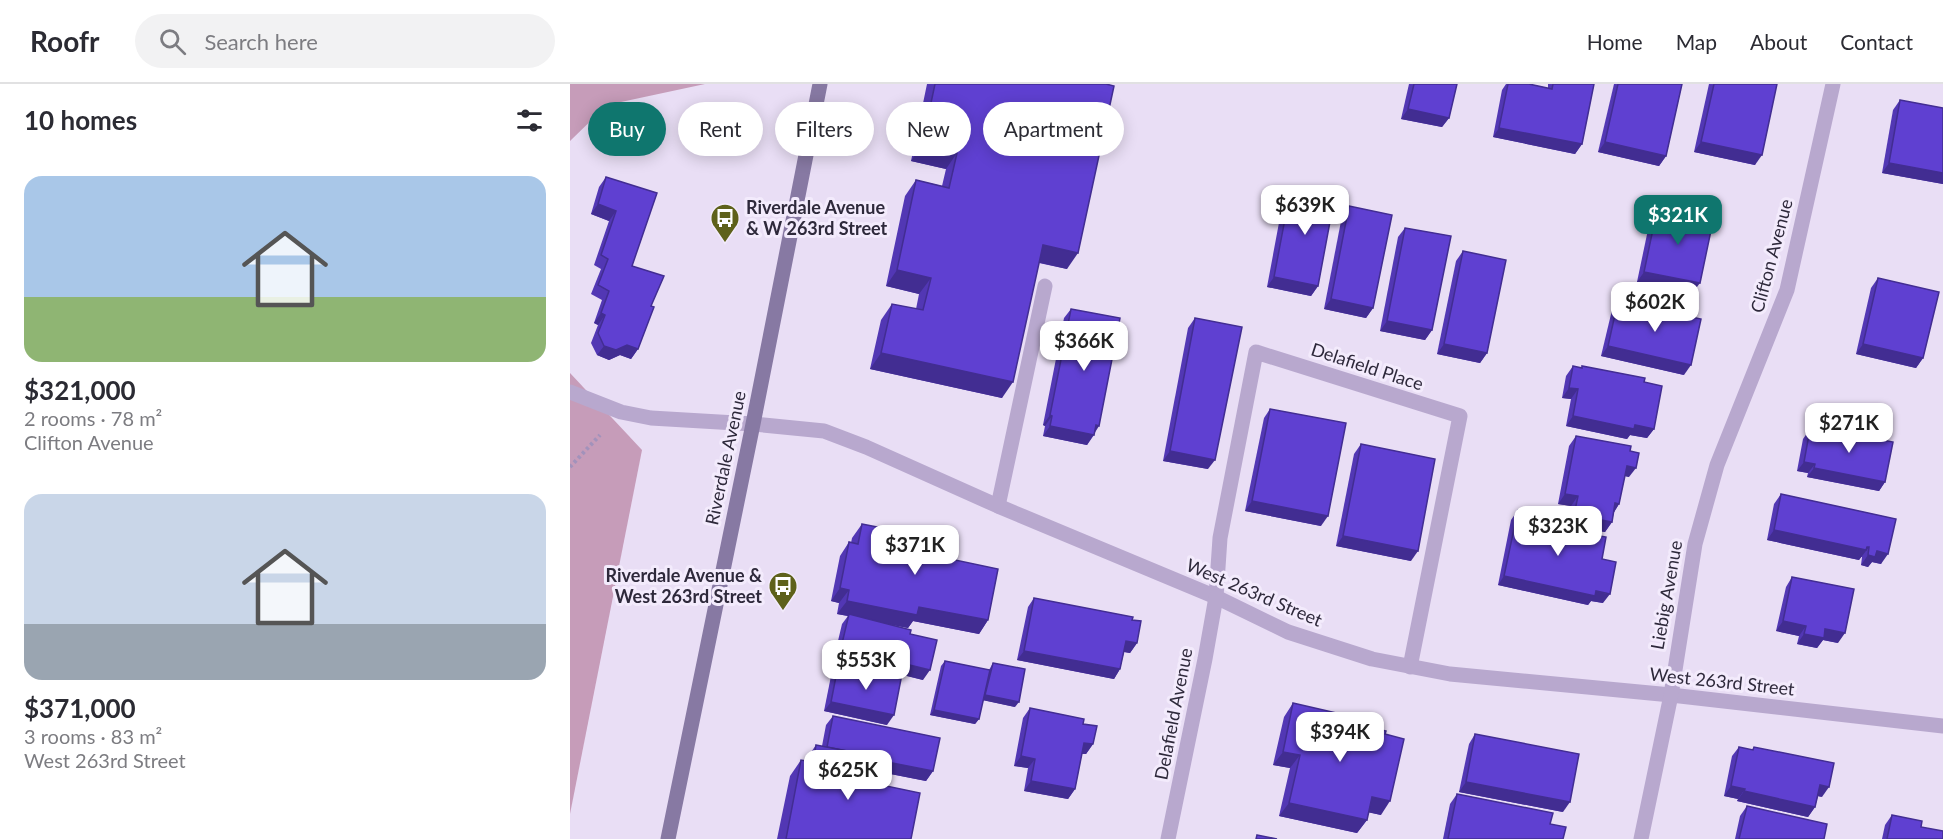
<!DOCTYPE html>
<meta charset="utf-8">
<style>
:root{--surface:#fff;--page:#f2f2f3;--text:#2b2b33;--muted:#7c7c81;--line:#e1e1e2;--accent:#0f766e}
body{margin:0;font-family:Lato,sans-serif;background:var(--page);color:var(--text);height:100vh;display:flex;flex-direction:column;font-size:22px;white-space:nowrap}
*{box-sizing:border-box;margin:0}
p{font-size:20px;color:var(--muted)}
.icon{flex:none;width:33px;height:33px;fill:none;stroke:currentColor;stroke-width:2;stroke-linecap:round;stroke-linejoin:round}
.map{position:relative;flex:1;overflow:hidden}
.drawer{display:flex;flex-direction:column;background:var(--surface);width:570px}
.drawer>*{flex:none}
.banner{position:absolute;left:18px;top:18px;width:570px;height:54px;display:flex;gap:12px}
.price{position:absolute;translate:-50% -51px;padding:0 14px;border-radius:12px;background:#fff;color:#222;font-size:20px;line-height:39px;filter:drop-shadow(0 2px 3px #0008)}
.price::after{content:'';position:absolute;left:50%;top:36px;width:18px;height:14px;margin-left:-9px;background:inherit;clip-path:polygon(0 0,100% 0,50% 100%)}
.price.current{background:var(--accent);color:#fff}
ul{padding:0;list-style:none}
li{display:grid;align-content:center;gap:12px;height:318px;padding:0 24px}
li span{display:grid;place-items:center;height:186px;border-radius:18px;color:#555}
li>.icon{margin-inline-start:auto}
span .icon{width:108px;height:108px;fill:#fffc;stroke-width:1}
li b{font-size:26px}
h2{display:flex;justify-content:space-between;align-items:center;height:72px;padding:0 24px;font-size:26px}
.tag{padding:0 21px;border-radius:27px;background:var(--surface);box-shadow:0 3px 15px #0003;font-size:21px;line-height:54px}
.tag.current{background:var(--accent);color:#fff}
header{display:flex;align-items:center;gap:36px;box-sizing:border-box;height:84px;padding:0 30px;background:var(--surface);border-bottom:2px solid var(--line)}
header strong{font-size:28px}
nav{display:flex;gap:33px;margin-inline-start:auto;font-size:21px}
.search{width:420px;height:54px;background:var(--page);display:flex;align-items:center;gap:15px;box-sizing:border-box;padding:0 21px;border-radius:33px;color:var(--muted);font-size:22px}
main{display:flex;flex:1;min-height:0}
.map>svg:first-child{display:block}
</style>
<header>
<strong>Roofr</strong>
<div class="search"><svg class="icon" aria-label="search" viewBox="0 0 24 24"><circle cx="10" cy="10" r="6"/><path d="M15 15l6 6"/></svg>Search here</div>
<nav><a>Home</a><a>Map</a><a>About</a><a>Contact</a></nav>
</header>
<main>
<section class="drawer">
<h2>10 homes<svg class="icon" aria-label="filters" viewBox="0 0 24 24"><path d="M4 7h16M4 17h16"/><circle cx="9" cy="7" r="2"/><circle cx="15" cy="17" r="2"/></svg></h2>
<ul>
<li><span style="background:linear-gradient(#a9c7e8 65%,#8fb573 0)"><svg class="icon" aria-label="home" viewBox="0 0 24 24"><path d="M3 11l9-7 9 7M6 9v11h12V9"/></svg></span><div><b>$321,000</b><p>2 rooms · 78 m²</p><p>Clifton Avenue</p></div></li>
<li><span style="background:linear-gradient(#c9d6e8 70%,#9aa5b1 0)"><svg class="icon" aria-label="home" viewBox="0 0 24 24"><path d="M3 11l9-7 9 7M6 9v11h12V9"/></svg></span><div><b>$371,000</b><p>3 rooms · 83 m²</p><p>West 263rd Street</p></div></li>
</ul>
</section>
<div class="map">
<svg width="1373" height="755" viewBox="0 0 1373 755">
<rect width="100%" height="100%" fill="#e9def5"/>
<!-- green -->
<g fill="#c69cb9">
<path d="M0 0H135L37 21 0 57Z"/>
<path d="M0 289 72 366 0 730Z"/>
</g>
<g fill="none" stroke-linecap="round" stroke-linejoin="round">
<!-- path -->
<path stroke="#a292bb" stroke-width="4" stroke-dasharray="3 3" stroke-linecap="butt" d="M0 383 30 351"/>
<!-- service -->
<g stroke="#b8a8ce" stroke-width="15">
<path d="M428 422 475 202"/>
<path d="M646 513 650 454 686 268 890 332 840 583"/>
</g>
<!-- minor -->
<g stroke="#b8a8ce" stroke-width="15">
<path d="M0 308 51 328 81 334 183 340 254 347 296 363 428 422 646 513 718 548 802 575 880 590 1101 611 1373 642"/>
<path d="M598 755 635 575 646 513"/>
<path d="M1071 755 1101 611 1125 460 1147 381 1217 206 1263 0"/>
</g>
<!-- secondary -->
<path stroke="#8779a3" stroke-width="15" d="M98 755 183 340 250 0"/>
</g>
<!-- wall -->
<g fill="#5237b4">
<path d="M357 0H536L497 185 469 179 432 314 300 285 311 236 322 220 346 225 349 210 316 202 335 112 346 96 372 102 376 85 341 77Z"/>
<path d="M839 0H887L879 34 872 43 831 35Z"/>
<path d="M936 0H959L978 4V0H1024L1012 60 1005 70 923 53 932 6Z"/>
<path d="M1044 0H1112L1096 72 1089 82 1028 68Z"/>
<path d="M1139 0H1207L1185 81 1124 68Z"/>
<path d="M1330 16 1373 24V100L1312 89 1323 26Z"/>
<path d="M36 93 62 182 81 222 68 265 61 275 50 271 39 276 27 271 21 259 28 241 24 239 32 216 21 210 31 185 24 181 39 137 21 130 29 103Z"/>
<path d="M721 103 748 202 741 212 697 203 714 112Z"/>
<path d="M779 122 803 224 796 234 754 225 772 132Z"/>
<path d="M1087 126 1123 208 1067 198 1080 136Z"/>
<path d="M835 144 862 246 855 256 810 247 828 153Z"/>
<path d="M893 167 917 269 910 279 867 270 886 177Z"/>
<path d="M1308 194 1353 274 1346 284 1286 270 1301 204Z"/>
<path d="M1048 217 1114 291 1031 272 1042 226Z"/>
<path d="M501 225 524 348V351L517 361 473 352 475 342 473 341 494 234Z"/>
<path d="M625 234 638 385 593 377 618 244Z"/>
<path d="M1003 282 1011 284 1012 282 1074 298 1084 345 1077 354 1060 351 1057 355 996 342 1001 315 992 314 996 292Z"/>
<path d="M700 325 751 442 675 427 694 334Z"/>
<path d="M1252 344 1315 398 1309 407 1237 393 1238 389 1227 387 1233 355 1240 345 1250 347Z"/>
<path d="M1006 352 1060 367 1059 393 1055 392 1049 420 1044 428 1042 438 1035 448 997 441 1001 422 988 420 999 362Z"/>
<path d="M791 360 841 477 766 462 784 370Z"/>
<path d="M1211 410 1326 435 1311 480 1302 478 1298 483 1291 481 1292 473H1291L1289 476 1197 456 1204 420Z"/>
<path d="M948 426 1032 475 1033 519 1021 517 1018 521 928 501 941 436Z"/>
<path d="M292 440 362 462 385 476 418 536 409 550 343 537 338 544 322 541 340 550 353 596 277 577 274 581 263 578 272 540 278 532 267 530 269 519 261 517 270 472 279 458 281 459 282 454Z"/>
<path d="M1222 493 1268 559 1253 556 1247 564 1227 560 1229 552 1206 547 1216 503Z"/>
<path d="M464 514 562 536 567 559 560 569 554 568 550 585 544 595 447 576 458 523Z"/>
<path d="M375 577 419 586 423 579 445 623 413 616 409 635 405 640 360 631 371 582Z"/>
<path d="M268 582 317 641 254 627 261 592Z"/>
<path d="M723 619 769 641 780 643 782 639 815 650 811 731 798 728 797 736 787 749 709 732 720 684 703 681 714 633Z"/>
<path d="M460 624 513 640 523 660 516 670H512L505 705 498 715 454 707 458 684 444 682 453 634Z"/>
<path d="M263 632 363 687 356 697 300 686 297 698 341 755H207L220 692 231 676 235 677 246 661 252 662 256 641Z"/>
<path d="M905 650 993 728 889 708 899 660Z"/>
<path d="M1169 663 1182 666 1184 663 1252 713 1248 712 1245 723 1238 733 1167 717 1168 715 1154 712 1162 672Z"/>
<path d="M887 710 980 740 993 755H873L880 720Z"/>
<path d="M1177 722 1254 755H1165L1170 732Z"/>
<path d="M1322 731 1351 743 1373 755H1312L1315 741Z"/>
</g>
<!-- shaded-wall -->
<g fill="#422d92">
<path d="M838 25 879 34 872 43 831 35Z"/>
<path d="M929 44 1012 60 1005 70 923 53Z"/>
<path d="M1035 58 1096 72 1089 82 1028 68Z"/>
<path d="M1131 58 1192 71 1185 81 1124 68Z"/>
<path d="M352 61 387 69 376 85 341 77Z"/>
<path d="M1319 79 1373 89V100L1312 89Z"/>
<path d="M28 120 46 127 39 137 21 130Z"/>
<path d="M473 161 508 169 497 185 462 177Z"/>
<path d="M327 186 361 194 349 210 316 202Z"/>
<path d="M1074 188 1130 199 1123 208 1067 198Z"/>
<path d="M704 193 748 202 741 212 697 203Z"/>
<path d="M761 215 803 224 796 234 754 225Z"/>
<path d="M31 229 35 231 28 241 24 239Z"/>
<path d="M817 237 862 246 855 256 810 247Z"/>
<path d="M874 260 917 269 910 279 867 270Z"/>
<path d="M1293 260 1353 274 1346 284 1286 270Z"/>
<path d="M57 261 68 265 61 275 50 271 39 276 27 271 34 262Z"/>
<path d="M1038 262 1121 281 1114 291 1031 272Z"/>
<path d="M311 269 443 298 432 314 300 285Z"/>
<path d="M999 304 1008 305 1001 315 992 314Z"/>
<path d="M480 331 482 332 475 342 473 341Z"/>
<path d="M1003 332 1065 341 1084 345 1077 354 1060 351 1057 355 996 342Z"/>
<path d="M526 341 529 342 517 361 473 352 480 342Z"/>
<path d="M600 367 645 376 638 385 593 377Z"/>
<path d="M1234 378 1245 380 1238 389 1227 387Z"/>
<path d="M1057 382 1066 384 1059 393 1050 391Z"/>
<path d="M1244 384 1315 398 1309 407 1237 393Z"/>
<path d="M995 410 1008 412 1001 422 988 420Z"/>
<path d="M682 417 758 432 751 442 675 427Z"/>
<path d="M1045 419 1049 420 1043 430Z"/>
<path d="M1004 431 1042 438 1035 448 997 441Z"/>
<path d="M1204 446 1299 463 1289 476 1197 456Z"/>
<path d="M773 452 848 467 841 477 766 462Z"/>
<path d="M1307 467 1318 470 1311 480 1302 478 1298 483 1291 481 1298 471Z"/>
<path d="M934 492 1040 510 1033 519 1021 517 1018 521 928 501Z"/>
<path d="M270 504 279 506 269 519 261 517Z"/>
<path d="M277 517 349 523 418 536 409 550 343 537 338 544 278 532 279 530 278 532 267 530Z"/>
<path d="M1213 537 1236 542 1229 552 1206 547Z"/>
<path d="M1255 545 1275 549 1268 559 1253 556 1247 564 1227 560 1234 550Z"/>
<path d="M556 557 567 559 560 569 549 567Z"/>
<path d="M282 567 360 586 353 596 277 577 274 581 263 578 270 568Z"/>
<path d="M454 567 550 585 544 595 447 576Z"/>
<path d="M415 611 449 618 445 623 412 616Z"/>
<path d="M261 618 324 631 317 641 254 627Z"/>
<path d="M364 626 409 635 405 640 360 631Z"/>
<path d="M514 659 523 660 516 670 507 669Z"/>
<path d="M256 666 363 687 356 697 250 676Z"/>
<path d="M713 668 730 671 720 684 703 681Z"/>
<path d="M451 672 465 675 458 684 444 682Z"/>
<path d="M461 697 505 705 498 715 454 707Z"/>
<path d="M896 698 1000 718 993 728 889 708Z"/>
<path d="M1250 701 1259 703 1252 713 1243 711Z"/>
<path d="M1161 702 1175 705 1168 715 1154 712Z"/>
<path d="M1174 707 1245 723 1238 733 1167 717Z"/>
<path d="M802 713 820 717 811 731 792 727Z"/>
<path d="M719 719 797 736 787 749 709 732Z"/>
</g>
<!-- building -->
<g fill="#5f40d1" stroke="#422d92" stroke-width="1.5">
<path d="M365 0H536L544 2 508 169 473 161 443 298 311 269 322 220 353 226 361 194 327 186 346 96 379 104 387 69 352 61Z"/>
<path d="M844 0H887L879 34 838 25Z"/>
<path d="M938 0H959L982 5 983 0H1024L1012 60 929 44Z"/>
<path d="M1048 0H1112L1096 72 1035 58Z"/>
<path d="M1144 0H1207L1192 71 1131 58Z"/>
<path d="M1330 16 1373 24V89L1319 79Z"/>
<path d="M36 93 87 109 62 182 94 192 81 222 84 223 68 265 57 261 46 266 34 262 28 249 35 231 31 229 39 207 28 201 38 175 31 171 46 127 28 120Z"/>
<path d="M721 103 765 111 748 202 704 193Z"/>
<path d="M779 122 822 131 803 224 761 215Z"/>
<path d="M1087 126 1143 137 1130 199 1074 188Z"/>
<path d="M835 144 881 152 862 246 817 237Z"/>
<path d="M893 167 936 176 917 269 874 260Z"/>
<path d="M1308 194 1369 208 1353 274 1293 260Z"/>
<path d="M1048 217 1131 235 1121 281 1038 262Z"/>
<path d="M501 225 550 234 529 342 526 341 524 351 480 342 482 332 480 331Z"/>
<path d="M625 234 672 243 645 376 600 367Z"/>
<path d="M1003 282 1012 284V282L1075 294 1074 298 1092 302 1084 345 1065 341 1064 345 1003 332 1008 305 999 304Z"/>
<path d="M700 325 776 339 758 432 682 417Z"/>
<path d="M1252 344 1323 358 1315 398 1244 384 1245 380 1234 378 1240 345 1251 347Z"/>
<path d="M1006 352 1061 362 1060 367 1069 369 1066 384 1057 382 1049 420 1045 419 1042 438 1004 431 1008 412 995 410Z"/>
<path d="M791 360 865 375 848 467 773 452Z"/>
<path d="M1211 410 1326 435 1318 470 1307 467 1305 473 1298 471 1299 463H1297L1296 466 1204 446Z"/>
<path d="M948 426 975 431 973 441 1036 453 1032 475 1046 478 1040 510 1026 507 1025 512 934 492Z"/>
<path d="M292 440 363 454 362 462 387 466 385 476 428 485 418 536 349 523 347 531 277 517 279 506 270 504 279 458 288 460Z"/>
<path d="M1222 493 1284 505 1275 549 1255 545 1254 554 1234 550 1236 542 1213 537Z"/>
<path d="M464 514 563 533 562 536 571 537 567 559 556 557 550 585 454 567Z"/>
<path d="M279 530 341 546 340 550 367 556 360 586 282 567 281 571 270 568Z"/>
<path d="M375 577 420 586 409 635 364 626Z"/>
<path d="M423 579 455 585 449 618 415 611Z"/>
<path d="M268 582 331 595 324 631 261 618Z"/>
<path d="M723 619 771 630 769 641 781 643 782 639 816 647 815 650 834 655 820 717 802 713 797 736 719 719 730 671 713 668Z"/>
<path d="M460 624 514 635 513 640 527 642 523 660 514 659 505 705 461 697 465 675 451 672Z"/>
<path d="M263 632 370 654 363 687 302 675 303 672 257 663Z"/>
<path d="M905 650 1009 670 1000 718 896 698Z"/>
<path d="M246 661 303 672 297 698 350 709 341 755H216L231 676 243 678Z"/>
<path d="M1169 663 1183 666 1184 663 1264 679 1259 703 1250 701 1245 723 1174 707 1175 705 1161 702Z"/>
<path d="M887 710 983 729 980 740 996 743 993 755H878Z"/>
<path d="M1177 722 1257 740 1254 755H1169Z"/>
<path d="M1322 731 1352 737 1351 743 1373 747V755H1317Z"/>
<path d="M687 751 707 755H686Z"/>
</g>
<!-- icons -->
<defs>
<g id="bus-pin" transform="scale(1.5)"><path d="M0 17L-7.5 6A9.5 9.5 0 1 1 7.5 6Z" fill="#5e611a" stroke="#f3ebfc"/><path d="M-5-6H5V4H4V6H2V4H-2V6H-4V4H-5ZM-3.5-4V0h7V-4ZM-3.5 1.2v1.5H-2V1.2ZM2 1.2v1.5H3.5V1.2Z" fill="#fff"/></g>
</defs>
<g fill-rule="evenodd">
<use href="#bus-pin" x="155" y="134"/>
<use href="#bus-pin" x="213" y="502"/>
</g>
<g text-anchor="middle" stroke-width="6" stroke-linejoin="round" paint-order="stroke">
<!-- poi labels -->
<g font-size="18" font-weight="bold" fill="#2e293b" stroke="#f3ebfc" text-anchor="start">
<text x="176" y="130">Riverdale Avenue<tspan x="176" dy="21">&amp; W 263rd Street</tspan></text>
<text x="192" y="498" text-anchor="end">Riverdale Avenue &amp;<tspan x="192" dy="21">West 263rd Street</tspan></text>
</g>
<!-- street labels -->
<g font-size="18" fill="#2e293b" stroke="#f3ebfc">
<text transform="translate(1202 172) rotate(-75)" y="6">Clifton Avenue</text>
<text transform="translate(797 283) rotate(18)" y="6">Delafield Place</text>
<text transform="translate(156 374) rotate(-78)" y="6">Riverdale Avenue</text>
<text transform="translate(684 509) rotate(23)" y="6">West 263rd Street</text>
<text transform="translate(1097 511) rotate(-80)" y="6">Liebig Avenue</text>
<text transform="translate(1152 598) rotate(6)" y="6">West 263rd Street</text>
<text transform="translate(604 630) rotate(-79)" y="6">Delafield Avenue</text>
</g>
</g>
</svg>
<b class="price" style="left:735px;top:152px">$639K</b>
<b class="price current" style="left:1108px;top:162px">$321K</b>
<b class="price" style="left:1085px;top:249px">$602K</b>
<b class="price" style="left:514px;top:288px">$366K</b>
<b class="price" style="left:1279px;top:370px">$271K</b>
<b class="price" style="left:988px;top:473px">$323K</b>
<b class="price" style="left:345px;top:492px">$371K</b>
<b class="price" style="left:296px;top:607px">$553K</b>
<b class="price" style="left:770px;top:679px">$394K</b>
<b class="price" style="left:278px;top:717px">$625K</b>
<div class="banner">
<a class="tag current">Buy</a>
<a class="tag">Rent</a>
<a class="tag">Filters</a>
<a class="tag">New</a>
<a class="tag">Apartment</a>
</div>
</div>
</main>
